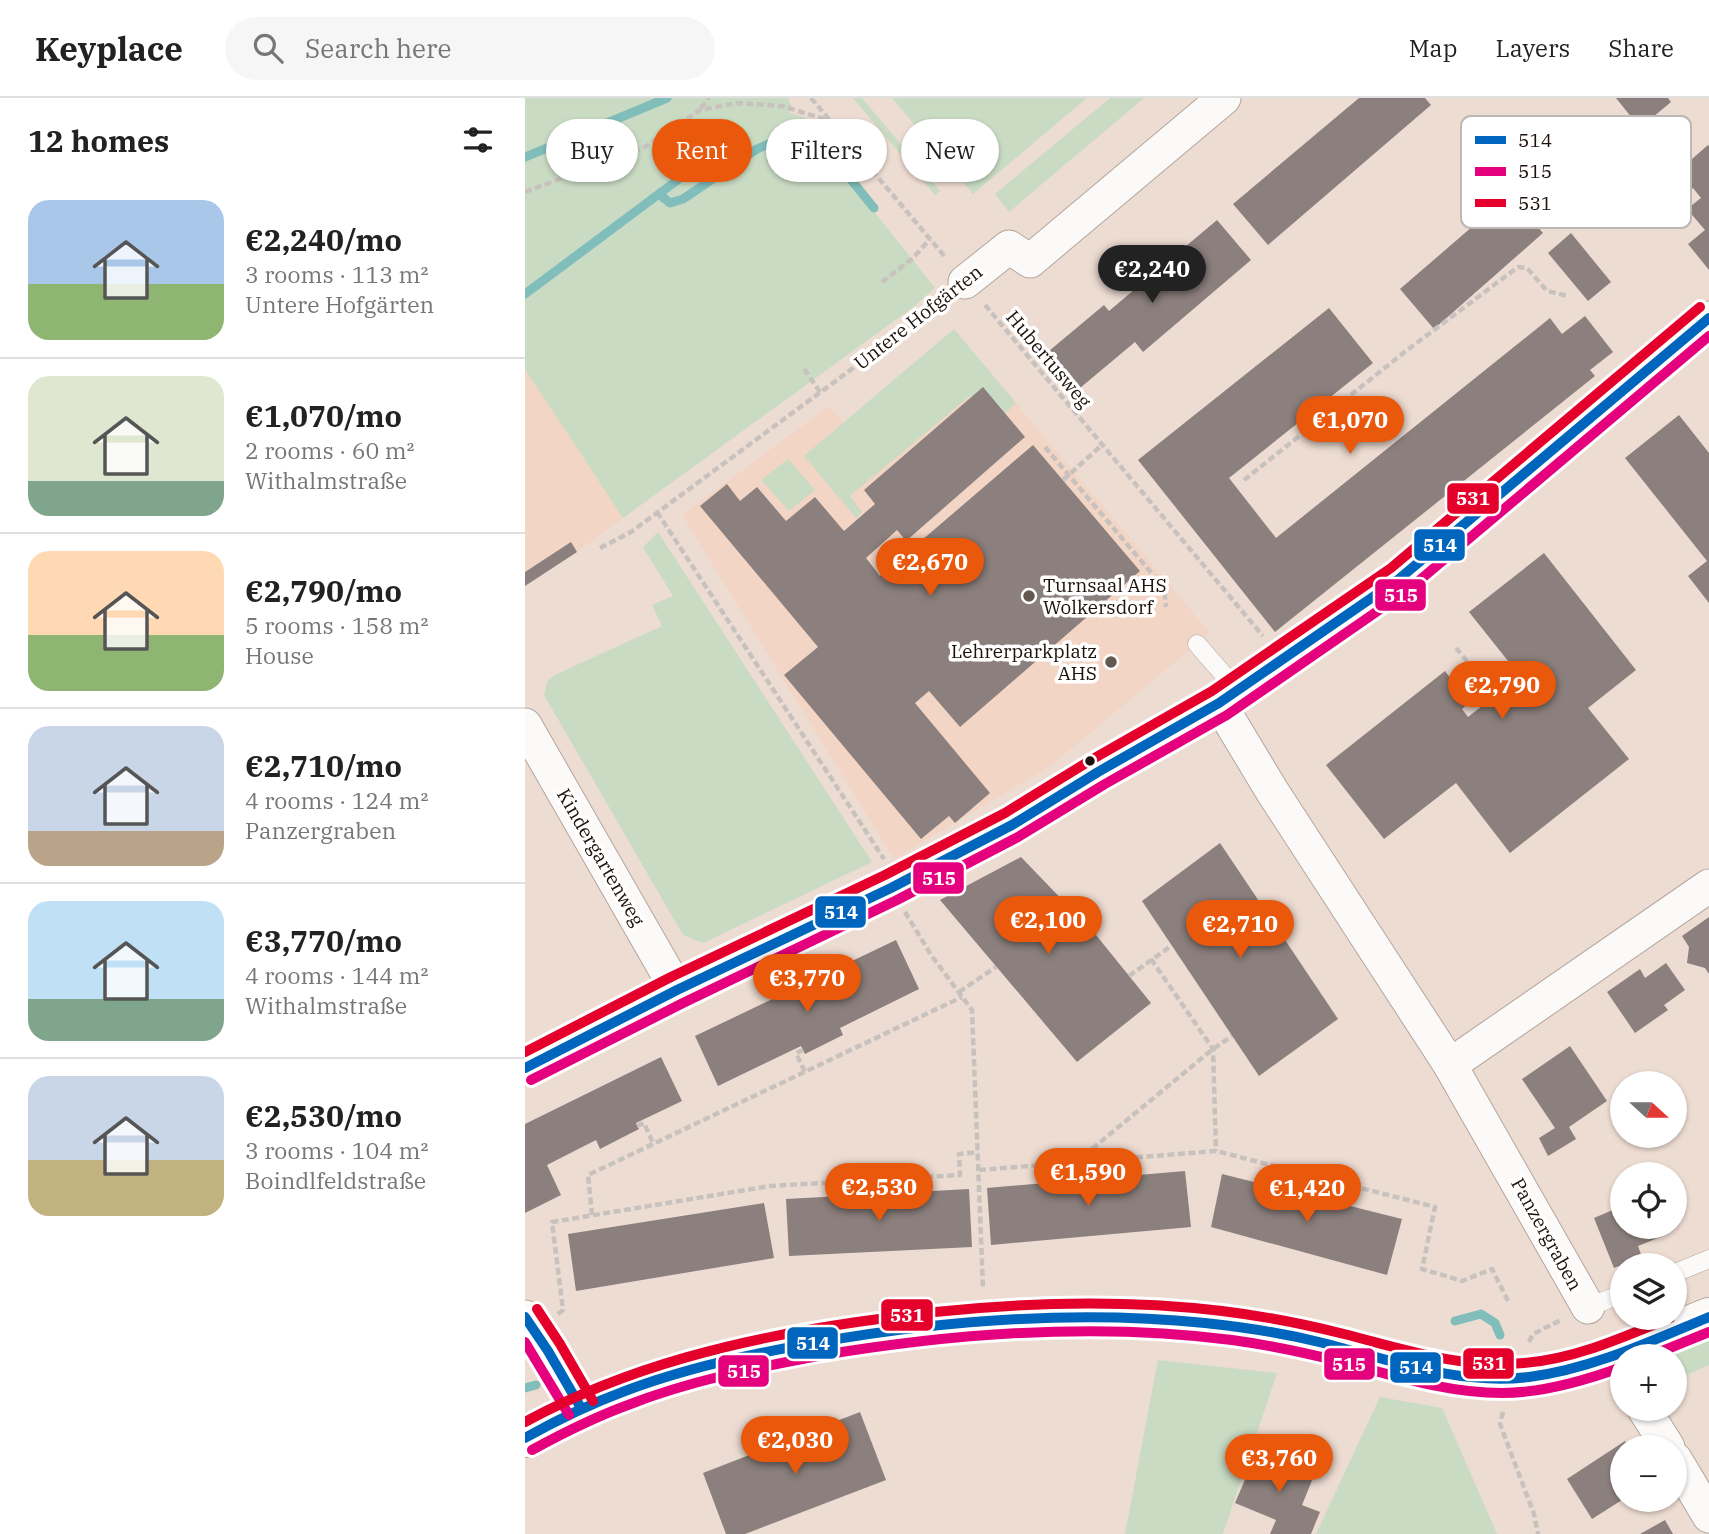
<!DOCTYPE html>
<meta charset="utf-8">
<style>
:root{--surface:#fff;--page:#f6f6f6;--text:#222;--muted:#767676;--line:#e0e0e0;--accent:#ea580c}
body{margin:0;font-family:"IBM Plex Serif",serif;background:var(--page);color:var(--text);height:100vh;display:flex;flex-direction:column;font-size:26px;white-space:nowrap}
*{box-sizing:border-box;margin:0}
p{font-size:23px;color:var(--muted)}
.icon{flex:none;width:38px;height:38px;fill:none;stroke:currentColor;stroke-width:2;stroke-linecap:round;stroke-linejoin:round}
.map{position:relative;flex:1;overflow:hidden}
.drawer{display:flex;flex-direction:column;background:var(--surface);width:525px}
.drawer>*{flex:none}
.guide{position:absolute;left:21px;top:21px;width:665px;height:63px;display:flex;gap:14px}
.needle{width:46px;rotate:111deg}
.tools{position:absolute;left:1085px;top:973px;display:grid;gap:14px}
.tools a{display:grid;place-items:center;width:77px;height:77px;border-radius:50%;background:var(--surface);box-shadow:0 2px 5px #0004;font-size:35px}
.price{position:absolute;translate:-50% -60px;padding:0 16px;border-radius:24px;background:var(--accent);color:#fff;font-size:23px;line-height:46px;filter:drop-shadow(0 2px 4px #0008)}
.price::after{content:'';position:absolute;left:50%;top:42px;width:21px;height:16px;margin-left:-10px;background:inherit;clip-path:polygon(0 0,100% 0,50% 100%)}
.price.on{background:#222;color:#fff}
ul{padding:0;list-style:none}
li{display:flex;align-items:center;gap:21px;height:175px;padding:0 28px}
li+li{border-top:2px solid var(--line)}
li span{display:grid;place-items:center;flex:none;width:196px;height:140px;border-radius:21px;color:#555}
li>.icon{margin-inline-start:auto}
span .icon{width:84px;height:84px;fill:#fffc;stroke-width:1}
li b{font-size:30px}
h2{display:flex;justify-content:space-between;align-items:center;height:84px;padding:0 28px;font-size:30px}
.tag{padding:0 24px;border-radius:32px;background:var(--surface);box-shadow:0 2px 5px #0004;font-size:24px;line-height:63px}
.tag.on{background:var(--accent);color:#fff}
header{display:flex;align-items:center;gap:42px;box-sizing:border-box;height:98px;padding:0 35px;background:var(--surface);border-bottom:2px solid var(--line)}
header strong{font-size:33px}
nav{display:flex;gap:38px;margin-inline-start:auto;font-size:24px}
.search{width:490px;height:63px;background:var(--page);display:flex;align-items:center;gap:18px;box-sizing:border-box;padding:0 24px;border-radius:38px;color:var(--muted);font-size:26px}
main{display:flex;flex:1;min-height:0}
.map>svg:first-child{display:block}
</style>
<header>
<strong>Keyplace</strong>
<div class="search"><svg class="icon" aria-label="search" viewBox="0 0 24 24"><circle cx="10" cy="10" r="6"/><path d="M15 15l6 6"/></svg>Search here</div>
<nav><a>Map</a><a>Layers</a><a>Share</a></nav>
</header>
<main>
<section class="drawer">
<h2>12 homes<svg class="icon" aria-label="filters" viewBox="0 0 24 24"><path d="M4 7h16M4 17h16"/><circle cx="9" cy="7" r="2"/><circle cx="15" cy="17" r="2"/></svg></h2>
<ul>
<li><span style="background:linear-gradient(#a9c7e8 60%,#8fb573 0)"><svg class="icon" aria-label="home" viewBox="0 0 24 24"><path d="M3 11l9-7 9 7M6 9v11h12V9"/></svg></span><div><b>€2,240/mo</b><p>3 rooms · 113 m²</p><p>Untere Hofgärten</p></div></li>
<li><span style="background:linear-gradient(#dfe7d0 75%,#7fa58c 0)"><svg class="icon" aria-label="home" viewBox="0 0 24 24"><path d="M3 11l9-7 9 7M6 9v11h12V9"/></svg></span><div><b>€1,070/mo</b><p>2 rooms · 60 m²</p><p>Withalmstraße</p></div></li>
<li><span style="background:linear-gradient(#ffd9b3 60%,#8fb573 0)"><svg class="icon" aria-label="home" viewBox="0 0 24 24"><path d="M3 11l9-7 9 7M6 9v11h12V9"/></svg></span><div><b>€2,790/mo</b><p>5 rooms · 158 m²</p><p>House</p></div></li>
<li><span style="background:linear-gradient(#c9d6e8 75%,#b9a48a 0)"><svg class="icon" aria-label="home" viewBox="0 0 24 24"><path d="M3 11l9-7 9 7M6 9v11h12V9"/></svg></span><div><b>€2,710/mo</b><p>4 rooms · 124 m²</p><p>Panzergraben</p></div></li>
<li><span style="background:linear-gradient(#bfe0f5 70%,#7fa58c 0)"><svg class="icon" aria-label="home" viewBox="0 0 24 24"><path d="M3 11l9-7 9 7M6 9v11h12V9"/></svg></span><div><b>€3,770/mo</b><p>4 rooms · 144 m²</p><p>Withalmstraße</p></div></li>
<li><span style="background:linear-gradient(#c9d6e8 60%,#c2b280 0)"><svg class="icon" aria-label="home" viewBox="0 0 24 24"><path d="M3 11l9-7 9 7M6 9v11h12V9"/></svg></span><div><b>€2,530/mo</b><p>3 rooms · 104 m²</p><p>Boindlfeldstraße</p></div></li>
</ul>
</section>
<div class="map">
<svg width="1184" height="1436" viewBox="0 0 1184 1436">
<rect width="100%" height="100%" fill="#eddcd2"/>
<!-- built -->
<g fill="#f2d5c5">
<path d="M432 235 685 535 527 667 369 761 157 417 304 308 322 328Z"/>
<path d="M0 271 98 420 52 454 0 488Z"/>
</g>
<!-- green -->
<g fill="#c9dbc3">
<path d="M0 0H263L268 11 263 14 299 26 332 66 319 76 410 190 387 210 98 420 0 271Z"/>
<path d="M328 0H337L415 93 410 97Z"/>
<path d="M367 0H562L448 96Z"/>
<path d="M585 0H619L484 114 470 96Z"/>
<path d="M429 231 491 305 468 326 445 298 325 398 337 414 331 420 279 358Z"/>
<path d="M263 361 290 392 264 413 236 382Z"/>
<path d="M133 434 347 764 178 845 158 837 19 597 23 582 34 575 137 528 127 507 148 498 118 449Z"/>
<path d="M1184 1237V1267L1150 1282V1258H1132Z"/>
<path d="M633 1262 752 1275 698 1436H600Z"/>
<path d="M855 1299 917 1310 972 1436H791Z"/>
</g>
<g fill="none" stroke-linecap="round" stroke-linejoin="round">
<!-- stream -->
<g stroke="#81bdba" stroke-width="9">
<path d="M0 59 142 0"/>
<path d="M134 96 145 105 158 101 232 51 264 37 298 47 349 110"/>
<path d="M0 196 158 78"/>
<path d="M930 1223 956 1216 970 1225 975 1237"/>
<path d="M0 1290 11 1287"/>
</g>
</g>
<!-- building -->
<g fill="#8c807e">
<path d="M834 0H900L906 7 743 147 708 106Z"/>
<path d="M1091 0H1143L1146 4 1115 30Z"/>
<path d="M1150 40 1167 61 1183 47 1184 48V172L1163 146 1180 132 1162 111 1176 100 1168 90 1138 115 1106 76Z"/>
<path d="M254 52 263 65 252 75 242 62Z"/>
<path d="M984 97 1018 135 909 231 875 191Z"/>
<path d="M692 122 726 162 618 254 610 244 555 290 524 253 579 207 584 213Z"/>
<path d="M1046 135 1086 184 1063 203 1023 155Z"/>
<path d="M804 210 848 265 704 380 751 440 1025 220 1037 236 1060 218 1088 254 1065 272 1070 278 750 534 613 362Z"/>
<path d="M458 289 500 339 381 443 372 432 341 460 355 478 508 347 615 473 435 629 404 593 390 605 465 695 430 725 424 718 396 741 259 577 293 549 175 408 202 386 215 403 232 389 261 423 290 399 319 433 350 406 339 392Z"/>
<path d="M1154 317 1184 355V505L1163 478 1182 463 1100 360Z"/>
<path d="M46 444 52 454 0 488V474Z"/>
<path d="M1019 455 1111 572 1063 610 1104 661 985 755 931 685 859 741 801 667 920 573 944 605 937 611 943 619 995 578 944 514Z"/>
<path d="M695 745 813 921 734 978 617 803Z"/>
<path d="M496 759 571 837 626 905 552 964 415 802Z"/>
<path d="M1184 819V876L1180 870 1162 865 1164 849 1157 838Z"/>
<path d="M371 842 394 891 315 930 318 937 280 956 276 948 193 988 170 938Z"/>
<path d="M1141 865 1160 892 1139 907 1143 912 1110 935 1082 894 1115 871 1120 880Z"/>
<path d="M1045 948 1082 1003 1044 1029 1051 1041 1023 1058 1014 1040 1030 1030 997 981Z"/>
<path d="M136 959 157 1003 111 1025 114 1031 75 1051 71 1042 22 1067 36 1097 0 1115V1026Z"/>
<path d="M660 1073 666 1129 466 1147 462 1090Z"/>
<path d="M697 1076 877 1121 862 1177 686 1129Z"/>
<path d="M444 1091 447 1149 264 1158 261 1101Z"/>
<path d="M239 1105 249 1160 51 1193 43 1136Z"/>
<path d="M1097 1108V1129H1134L1138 1138 1113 1148 1117 1159 1089 1170 1069 1120Z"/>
<path d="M335 1314 361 1382 220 1436H201L178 1375Z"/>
<path d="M1100 1343 1104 1349H1097V1402L1067 1421 1042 1381Z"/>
<path d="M733 1351 790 1375 777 1407 795 1414 786 1436H745L751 1422 710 1405Z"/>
<path d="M1140 1422 1148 1436H1115Z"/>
</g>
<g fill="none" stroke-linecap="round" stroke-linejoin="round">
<!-- service casing -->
<g stroke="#b3a69e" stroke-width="19">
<g id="service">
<path d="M672 546 713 593"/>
<path d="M1150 1175 1184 1161"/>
<path d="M1063 1209 1097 1196"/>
</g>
</g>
<!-- minor casing -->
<g stroke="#b3a69e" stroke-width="35">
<g id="minor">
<path d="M440 184 484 149 505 163 699 0"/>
<path d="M694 605 747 693 925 967 1063 1209"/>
<path d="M0 627 152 892"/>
<path d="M925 967 1184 788"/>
<path d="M0 970 152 892 366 790 487 727 573 674 694 605 874 481 1184 220"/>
<path d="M0 1219 23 1253 56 1310"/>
<path d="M1119 1311 1143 1349"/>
<path d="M1150 1361 1184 1418"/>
</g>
</g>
<!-- tertiary casing -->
<g stroke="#b3a69e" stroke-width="40">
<path id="tertiary" d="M0 1340C85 1290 180 1264 277 1247 384 1227 491 1217 600 1221 626 1222 653 1222 679 1225 718 1229 756 1235 794 1244 862 1260 934 1288 1004 1279 1067 1271 1126 1242 1184 1219"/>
</g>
<!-- path -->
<g stroke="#c8c2be" stroke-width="4.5" stroke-dasharray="7 3.5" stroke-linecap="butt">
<path d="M286 0 421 160"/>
<path d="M176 10 184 0"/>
<path d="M0 94 120 49 175 12 212 5 257 8 302 22"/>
<path d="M357 184 388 160 405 141"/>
<path d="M460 207 738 538"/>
<path d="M279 271 295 294"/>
<path d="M520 349 639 490 641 509"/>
<path d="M538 382 577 347"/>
<path d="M719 382 881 253 993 169 1002 170 1022 193 1043 198"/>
<path d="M132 414 359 761"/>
<path d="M75 450 106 434 419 203"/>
<path d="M931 550 970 597"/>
<path d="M380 814 406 857 447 912 458 1191"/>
<path d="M626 861 688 951 691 1053"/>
<path d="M604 878 646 848"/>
<path d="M434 894 471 869"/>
<path d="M278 952 271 955 280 974"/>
<path d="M112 1028 119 1025 128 1045"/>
<path d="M551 1064 688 951 707 938"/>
<path d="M454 1072 691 1053 910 1109 897 1171 937 1183 967 1171 983 1203"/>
<path d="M67 1117 63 1077 437 899"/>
<path d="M33 1216 38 1212 27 1124 245 1088 435 1077 434 1056 453 1054"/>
<path d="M1004 1244 1008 1236 1036 1222"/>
<path d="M978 1314 975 1326 1009 1416 1013 1436"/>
</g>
<!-- service -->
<use href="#service" stroke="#fcfaf8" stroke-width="18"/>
<!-- minor -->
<use href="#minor" stroke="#fcfaf8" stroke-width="33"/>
<!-- tertiary -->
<use href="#tertiary" stroke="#fcfaf8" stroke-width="38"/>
<!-- bus-1 casing -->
<g stroke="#fff" stroke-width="16">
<g id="bus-1">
<path d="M0 970 152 892 366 790 487 727 573 674 694 605 874 481 1184 220"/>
<path d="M0 1219 23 1253 56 1310"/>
<path d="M0 1340C32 1322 65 1306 100 1293 163 1269 229 1255 295 1244 421 1222 552 1212 680 1225 718 1229 757 1235 794 1244 863 1261 933 1288 1004 1279 1067 1271 1126 1243 1184 1219"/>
</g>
</g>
<!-- bus-2 casing -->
<g stroke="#fff" stroke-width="16">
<g id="bus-2">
<path d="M6 982 158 905 372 802 493 739 580 686 702 617 883 492 1184 238"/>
<path d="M0 1244 44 1317"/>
<path d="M1125 1258 1184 1234"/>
<path d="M7 1352C38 1335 70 1319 103 1307 164 1283 229 1270 293 1258 429 1235 571 1224 707 1242 744 1247 781 1255 817 1264 870 1278 922 1295 977 1295 1018 1295 1059 1283 1097 1269"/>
</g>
</g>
<!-- bus-3 casing -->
<g stroke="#fff" stroke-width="16">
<g id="bus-3">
<path d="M0 954 146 879 360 777 480 715 566 662 687 593 866 470 1175 209"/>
<path d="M12 1211 35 1246 68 1303"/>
<path d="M0 1324C103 1268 216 1241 332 1224 452 1206 577 1199 697 1213 738 1218 779 1226 819 1236 878 1251 937 1271 999 1265 1050 1261 1099 1239 1145 1220"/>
</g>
</g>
<!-- bus-1 -->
<use href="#bus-1" stroke="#0065bd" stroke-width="10"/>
<!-- bus-2 -->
<use href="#bus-2" stroke="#e5007d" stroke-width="10"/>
<!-- bus-3 -->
<use href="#bus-3" stroke="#e4002b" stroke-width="10"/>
</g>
<!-- markers -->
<g fill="#655851" stroke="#fff" stroke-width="2.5">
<circle cx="504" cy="498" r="7"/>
<circle cx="586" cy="564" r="7"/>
</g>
<circle fill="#1c110b" stroke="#fff" stroke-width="2.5" cx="565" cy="663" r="6"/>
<g text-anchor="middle" stroke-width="7" stroke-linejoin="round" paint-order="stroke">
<!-- street labels -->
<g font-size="19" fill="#1c110b" stroke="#fff">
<text transform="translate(393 219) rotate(-38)" y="7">Untere Hofgärten</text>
<text transform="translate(524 261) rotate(50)" y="7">Hubertusweg</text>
<text transform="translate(76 759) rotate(60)" y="7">Kindergartenweg</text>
<text transform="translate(1022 1136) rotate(61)" y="7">Panzergraben</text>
</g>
<!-- poi labels -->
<g font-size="19" fill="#1c110b" stroke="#fff" text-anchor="start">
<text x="518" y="494">Turnsaal AHS<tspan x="518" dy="22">Wolkersdorf</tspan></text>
<text x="572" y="560" text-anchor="end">Lehrerparkplatz<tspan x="572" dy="22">AHS</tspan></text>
</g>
</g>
<!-- legend -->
<rect x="936" y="18" width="230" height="112" rx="10" fill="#fff" stroke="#bbb8b6" stroke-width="2"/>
<rect x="950" y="38" width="31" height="8" fill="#0065bd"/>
<rect x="950" y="69" width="31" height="9" fill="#e5007d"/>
<rect x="950" y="101" width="31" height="8" fill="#e4002b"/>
<g font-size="19" fill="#1c110b">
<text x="993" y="49">514</text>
<text x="993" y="80">515</text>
<text x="993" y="112">531</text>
</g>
<g stroke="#fff" stroke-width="2.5">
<rect x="921" y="384" width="54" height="33" rx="7" fill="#e4002b"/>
<rect x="888" y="430" width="53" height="34" rx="7" fill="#0065bd"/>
<rect x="849" y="480" width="53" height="34" rx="7" fill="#e5007d"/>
<rect x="387" y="763" width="53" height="34" rx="7" fill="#e5007d"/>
<rect x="289" y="797" width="53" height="34" rx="7" fill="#0065bd"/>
<rect x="355" y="1200" width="54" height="34" rx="7" fill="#e4002b"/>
<rect x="261" y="1228" width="53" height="34" rx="7" fill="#0065bd"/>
<rect x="937" y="1249" width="53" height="33" rx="7" fill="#e4002b"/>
<rect x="798" y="1249" width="53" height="34" rx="7" fill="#e5007d"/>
<rect x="864" y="1253" width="53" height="33" rx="7" fill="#0065bd"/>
<rect x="192" y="1256" width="53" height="34" rx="7" fill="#e5007d"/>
</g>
<g font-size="19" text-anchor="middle" font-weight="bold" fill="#fff">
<text x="948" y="407">531</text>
<text x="915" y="454">514</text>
<text x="876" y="504">515</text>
<text x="414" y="787">515</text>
<text x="316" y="821">514</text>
<text x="382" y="1224">531</text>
<text x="288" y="1252">514</text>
<text x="964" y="1272">531</text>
<text x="824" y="1273">515</text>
<text x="891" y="1276">514</text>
<text x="219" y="1280">515</text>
</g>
</svg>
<div class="tools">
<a><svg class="needle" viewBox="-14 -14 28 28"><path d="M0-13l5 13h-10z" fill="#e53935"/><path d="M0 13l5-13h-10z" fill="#767676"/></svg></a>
<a><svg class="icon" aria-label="locate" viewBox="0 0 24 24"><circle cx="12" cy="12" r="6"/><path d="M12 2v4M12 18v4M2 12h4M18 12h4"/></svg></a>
<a><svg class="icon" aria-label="layers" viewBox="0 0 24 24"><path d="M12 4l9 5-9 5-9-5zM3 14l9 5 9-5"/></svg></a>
<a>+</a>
<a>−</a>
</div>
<b class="price on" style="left:627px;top:207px">€2,240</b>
<b class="price" style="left:825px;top:358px">€1,070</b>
<b class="price" style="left:405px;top:500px">€2,670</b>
<b class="price" style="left:977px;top:623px">€2,790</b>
<b class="price" style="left:523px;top:858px">€2,100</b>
<b class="price" style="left:715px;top:862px">€2,710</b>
<b class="price" style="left:282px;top:916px">€3,770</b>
<b class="price" style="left:563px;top:1110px">€1,590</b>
<b class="price" style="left:354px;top:1125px">€2,530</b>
<b class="price" style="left:782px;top:1126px">€1,420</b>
<b class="price" style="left:270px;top:1378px">€2,030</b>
<b class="price" style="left:754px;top:1396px">€3,760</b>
<div class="guide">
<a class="tag">Buy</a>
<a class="tag on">Rent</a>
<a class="tag">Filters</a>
<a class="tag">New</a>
</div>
</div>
</main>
